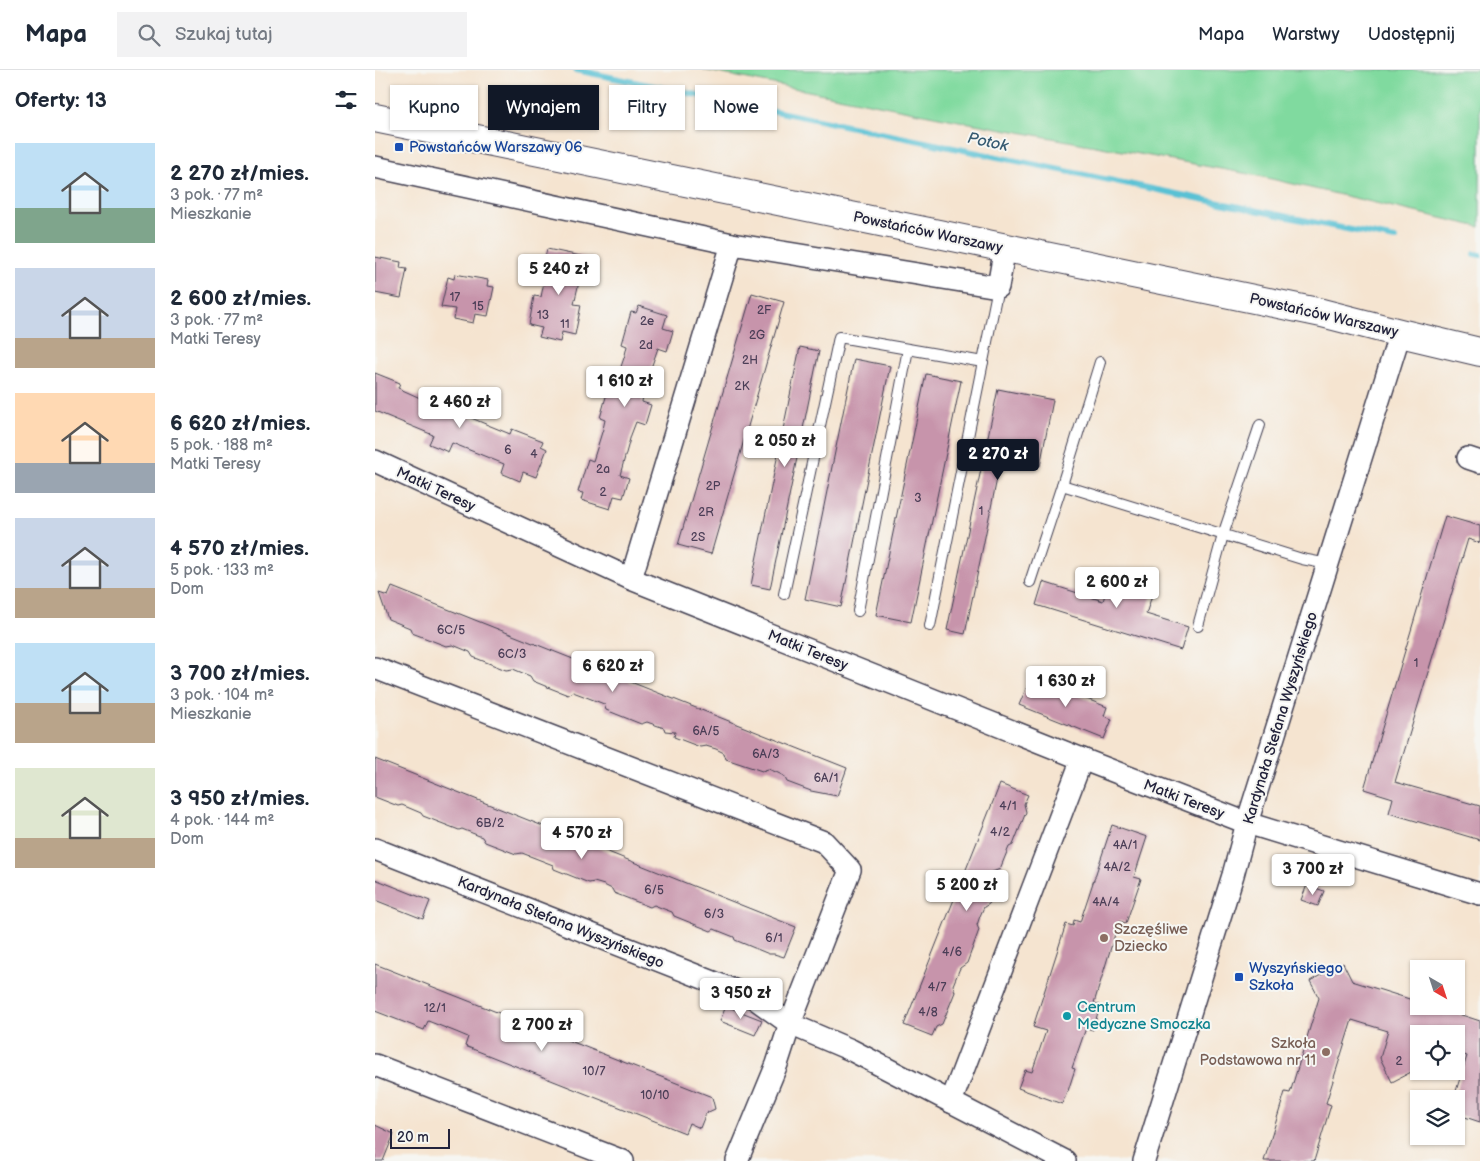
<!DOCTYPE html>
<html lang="pl">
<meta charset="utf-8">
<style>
:root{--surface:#fff;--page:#f2f2f3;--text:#1f2937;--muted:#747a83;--line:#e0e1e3;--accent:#111827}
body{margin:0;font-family:"Balsamiq Sans",sans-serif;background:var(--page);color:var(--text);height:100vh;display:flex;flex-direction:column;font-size:19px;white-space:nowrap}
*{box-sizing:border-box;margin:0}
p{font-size:16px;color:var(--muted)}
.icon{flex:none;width:28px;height:28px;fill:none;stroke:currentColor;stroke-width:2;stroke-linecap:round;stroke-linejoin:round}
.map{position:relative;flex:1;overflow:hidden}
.drawer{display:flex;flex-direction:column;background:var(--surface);width:375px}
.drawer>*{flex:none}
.guide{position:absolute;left:15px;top:15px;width:475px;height:45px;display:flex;gap:10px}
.needle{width:32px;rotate:141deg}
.controls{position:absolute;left:1035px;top:890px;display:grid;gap:10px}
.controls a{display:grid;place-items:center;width:55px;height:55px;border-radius:0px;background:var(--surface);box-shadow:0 1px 4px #0004;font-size:25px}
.scale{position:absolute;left:15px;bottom:12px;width:60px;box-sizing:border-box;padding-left:5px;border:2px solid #22223b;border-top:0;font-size:14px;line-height:18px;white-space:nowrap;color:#22223b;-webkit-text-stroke:4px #f6f6f2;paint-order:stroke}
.price{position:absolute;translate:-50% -42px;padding:0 11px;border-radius:5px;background:#fff;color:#222;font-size:16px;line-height:32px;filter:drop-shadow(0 1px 2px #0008)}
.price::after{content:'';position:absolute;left:50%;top:30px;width:15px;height:11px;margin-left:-8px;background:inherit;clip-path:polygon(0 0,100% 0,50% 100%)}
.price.active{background:var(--accent);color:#fff}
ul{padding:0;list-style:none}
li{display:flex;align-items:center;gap:15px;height:125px;padding:0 15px}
li span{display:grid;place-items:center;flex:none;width:140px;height:100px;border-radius:0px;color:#555}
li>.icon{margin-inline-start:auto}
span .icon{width:60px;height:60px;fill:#fffc;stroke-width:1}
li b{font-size:21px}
h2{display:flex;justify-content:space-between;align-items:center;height:60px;padding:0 15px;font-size:21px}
.chip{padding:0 18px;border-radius:0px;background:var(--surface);box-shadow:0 1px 4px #0004;font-size:18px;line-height:45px}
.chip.active{background:var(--accent);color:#fff}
header{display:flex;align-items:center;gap:30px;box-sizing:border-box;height:70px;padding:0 25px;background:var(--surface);border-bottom:1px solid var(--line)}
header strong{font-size:24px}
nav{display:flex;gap:28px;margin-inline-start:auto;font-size:18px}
.search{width:350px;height:45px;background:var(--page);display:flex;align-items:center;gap:12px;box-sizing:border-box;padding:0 18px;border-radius:0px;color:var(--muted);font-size:19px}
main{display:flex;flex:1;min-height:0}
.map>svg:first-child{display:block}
</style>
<header>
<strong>Mapa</strong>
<div class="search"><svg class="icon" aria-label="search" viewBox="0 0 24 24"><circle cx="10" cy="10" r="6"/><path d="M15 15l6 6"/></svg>Szukaj tutaj</div>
<nav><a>Mapa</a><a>Warstwy</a><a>Udostępnij</a></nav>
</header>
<main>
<section class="drawer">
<h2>Oferty: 13<svg class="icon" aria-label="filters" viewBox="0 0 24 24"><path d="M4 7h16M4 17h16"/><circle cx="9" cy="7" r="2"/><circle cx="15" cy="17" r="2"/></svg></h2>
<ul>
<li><span style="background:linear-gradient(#bfe0f5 65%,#7fa58c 0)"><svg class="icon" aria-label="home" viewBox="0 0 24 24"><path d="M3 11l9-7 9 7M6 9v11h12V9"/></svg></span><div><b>2 270 zł/mies.</b><p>3 pok. · 77 m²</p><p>Mieszkanie</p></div></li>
<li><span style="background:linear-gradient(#c9d6e8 70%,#b9a48a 0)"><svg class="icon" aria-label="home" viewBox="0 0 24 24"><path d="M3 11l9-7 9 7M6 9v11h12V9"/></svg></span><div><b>2 600 zł/mies.</b><p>3 pok. · 77 m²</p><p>Matki Teresy</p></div></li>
<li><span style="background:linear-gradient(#ffd9b3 70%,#9aa5b1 0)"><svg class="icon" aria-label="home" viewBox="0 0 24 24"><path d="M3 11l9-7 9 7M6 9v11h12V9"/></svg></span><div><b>6 620 zł/mies.</b><p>5 pok. · 188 m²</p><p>Matki Teresy</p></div></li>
<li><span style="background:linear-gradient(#c9d6e8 70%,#b9a48a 0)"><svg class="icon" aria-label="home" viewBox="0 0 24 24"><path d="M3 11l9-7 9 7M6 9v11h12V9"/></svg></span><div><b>4 570 zł/mies.</b><p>5 pok. · 133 m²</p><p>Dom</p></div></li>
<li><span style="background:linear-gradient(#bfe0f5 60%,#b9a48a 0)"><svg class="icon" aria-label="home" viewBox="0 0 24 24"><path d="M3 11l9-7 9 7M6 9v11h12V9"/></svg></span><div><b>3 700 zł/mies.</b><p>3 pok. · 104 m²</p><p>Mieszkanie</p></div></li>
<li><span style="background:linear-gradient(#dfe7d0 70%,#b9a48a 0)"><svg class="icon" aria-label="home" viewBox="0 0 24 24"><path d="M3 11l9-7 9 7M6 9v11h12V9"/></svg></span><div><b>3 950 zł/mies.</b><p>4 pok. · 144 m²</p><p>Dom</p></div></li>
</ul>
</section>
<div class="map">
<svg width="1105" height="1091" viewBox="0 0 1105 1091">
<rect width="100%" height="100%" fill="#f6f6f2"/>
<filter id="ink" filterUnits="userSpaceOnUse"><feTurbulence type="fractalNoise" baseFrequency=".02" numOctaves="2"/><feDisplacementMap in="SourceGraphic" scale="10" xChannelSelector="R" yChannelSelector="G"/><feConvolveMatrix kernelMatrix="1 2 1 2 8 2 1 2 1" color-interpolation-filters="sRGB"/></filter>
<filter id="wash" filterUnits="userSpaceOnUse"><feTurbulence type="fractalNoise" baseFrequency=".0096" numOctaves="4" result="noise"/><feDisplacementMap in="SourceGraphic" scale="20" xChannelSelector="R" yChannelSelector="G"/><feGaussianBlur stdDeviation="1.12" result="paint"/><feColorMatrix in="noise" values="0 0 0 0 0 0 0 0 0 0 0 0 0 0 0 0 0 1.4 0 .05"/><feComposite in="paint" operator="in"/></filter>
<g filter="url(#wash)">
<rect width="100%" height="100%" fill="#f5e4d0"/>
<!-- green -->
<path fill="#80da9f" stroke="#517e6d" d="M328 0H1105V157L879 105 584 51Z"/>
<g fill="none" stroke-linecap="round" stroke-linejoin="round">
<!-- stream -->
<g stroke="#58c1d4" stroke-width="6">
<path d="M201 0 1020 169"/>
<path d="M1100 184 1105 185"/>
</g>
</g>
<g id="blocks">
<!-- building -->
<g fill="#c794ab">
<path d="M172 179 215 188 211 204 206 203 199 234 206 235 200 265 187 262 185 272 164 267 167 258 154 255 159 226 166 227 172 197 168 196Z"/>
<path d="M0 187 26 192 25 198 32 199 26 228 0 223Z"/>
<path d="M80 204 113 210 112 216 119 217 113 246 100 244 98 253 78 249 80 239 66 237 73 207 79 209Z"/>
<path d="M377 223 409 232 336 484 303 475Z"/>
<path d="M264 236 292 245 288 258 298 261 292 281 283 278 269 318 267 332 276 335 270 355 261 352 256 365 245 405 254 408 248 428 239 426 235 439 206 430 208 423 203 422 213 389 218 391 228 359 230 350 225 348 234 316 239 317 250 285 252 276 247 274 256 242 261 243Z"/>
<path d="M425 277 444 281 395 519 376 515Z"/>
<path d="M479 289 515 296 466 537 430 529Z"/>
<path d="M0 303 25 313 23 318 54 332 63 334 65 330 96 342 94 347 113 355 135 364 137 359 168 371 166 376 172 379 161 407 148 402 145 411 126 403 129 394 77 373 73 382 64 378 54 374 58 365 0 341Z"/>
<path d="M551 304 586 311 536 552 501 545Z"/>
<path d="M623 319 678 330 665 396 626 389 590 564 572 560Z"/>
<path d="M1070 446 1105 456V473L1093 469 1020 712 1105 736V770L1014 743 1018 728 989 719Z"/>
<path d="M738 499 781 513 771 544 813 557 806 580 661 535 668 512 728 531Z"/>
<path d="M17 517 472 698 462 726 436 721 412 712 409 706 401 702 393 699 387 701 351 689 349 683 341 679 331 676 325 677 299 667 300 662 290 661 289 658 272 652 266 654 231 640 229 634 206 625 198 622 193 625 175 618 158 611 155 606 138 599 131 600 98 587 95 582 78 575 71 576 37 563 35 558 13 549 4 523 13 526Z"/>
<path d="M656 607 732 637 729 646 737 649 729 669 644 635Z"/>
<path d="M0 689 421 857 409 887 399 884H394L360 870 359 867 339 859 336 861 299 846 297 842 289 839 279 835 275 837 239 823 237 819 229 815 219 812 214 813 179 799 178 795 147 783 141 784 110 772 107 767 87 759 84 760 48 746 46 743 27 735 23 736 0 727Z"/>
<path d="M625 714 653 725 649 734 651 742 638 775 634 777 625 799 600 809 622 817 614 834 609 837 605 846 602 855 604 860 592 893 585 898 578 915 580 922 567 954 561 957 557 966 529 955Z"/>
<path d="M737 755 772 767 759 807 766 809 751 853 744 851 719 933 725 935 718 960 711 958 697 998 700 999 693 1021H692L687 1034 643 1018 650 1000 657 1002 671 961 658 957 691 854 698 856 699 850 705 852Z"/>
<path d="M0 809 55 831 48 849 0 830Z"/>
<path d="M932 815 949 821 943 836 926 830Z"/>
<path d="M968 893 977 911 1044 932V936H1059L1105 951V1052L1081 1044V1021L1092 986 1081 982V964H1044V989L1040 1000 1017 1012 1005 988 1013 961 977 950 951 1033 956 1035 939 1091H889L910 1022 915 1023 944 928 935 911Z"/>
<path d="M0 894 337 1027 340 1039 331 1043 325 1058 314 1053 310 1063 90 976 93 967 81 962 53 951 49 960 0 941Z"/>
<path d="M351 936 387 950 380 965 345 951Z"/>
<path d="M0 1055 19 1064 8 1091H0Z"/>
</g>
</g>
</g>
<g filter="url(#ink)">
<use href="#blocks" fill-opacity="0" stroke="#423f51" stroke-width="1"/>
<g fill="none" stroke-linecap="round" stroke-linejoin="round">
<!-- lane casing -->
<g stroke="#423f51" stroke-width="12">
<g id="lane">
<path d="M687 415 927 489 953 494"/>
<path d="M655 512 687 415 725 292"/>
<path d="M409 524 464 267 608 292"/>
<path d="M483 541 533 279"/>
<path d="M555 556 623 217"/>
<path d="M823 556 848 465 885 355"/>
</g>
</g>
<!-- street casing -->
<g stroke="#423f51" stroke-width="24">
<g id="street">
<path d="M0 97 357 174 623 217 630 177"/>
<path d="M1093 388 1105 392"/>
<path d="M0 391 256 509 707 689 872 753 1105 824"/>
<path d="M256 509 357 174"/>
<path d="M0 598 449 772 475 800 415 954 402 994 362 1091"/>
<path d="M0 779 379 928 415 954 476 980 690 1091"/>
<path d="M0 995 248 1091"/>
<path d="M576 1032 707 689"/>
<path d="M769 1091 858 805 872 753 1025 263"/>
</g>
</g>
<!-- secondary casing -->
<g stroke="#423f51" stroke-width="30">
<path id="secondary" d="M0 48 947 243 1025 263 1105 282"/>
</g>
<!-- lane -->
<use href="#lane" stroke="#fff" stroke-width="10"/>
<!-- street -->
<use href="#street" stroke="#fff" stroke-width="21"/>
<!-- secondary -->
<use href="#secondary" stroke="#fff" stroke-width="28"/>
</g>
</g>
<!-- markers -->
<g fill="#1a4fb4" stroke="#f6f6f2" stroke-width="2">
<rect x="19" y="72" width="10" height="10" rx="2.5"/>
<rect x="859" y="902" width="10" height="10" rx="2.5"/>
</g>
<g fill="#8d6e63" stroke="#f6f6f2" stroke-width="2">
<circle cx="729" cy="868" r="5"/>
<circle cx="951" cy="982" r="5"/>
</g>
<circle fill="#0f9aa8" stroke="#f6f6f2" stroke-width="2" cx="692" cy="946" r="5"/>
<g text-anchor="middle" stroke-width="4" stroke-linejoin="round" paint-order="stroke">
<!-- number labels -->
<g font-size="12" fill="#4b3e57">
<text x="80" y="231">17</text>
<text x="103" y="240">15</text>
<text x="389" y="244">2F</text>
<text x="168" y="249">13</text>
<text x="272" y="255">2e</text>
<text x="190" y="258">11</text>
<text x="382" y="269">2G</text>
<text x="271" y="279">2d</text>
<text x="375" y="294">2H</text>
<text x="367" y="320">2K</text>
<text x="133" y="384">6</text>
<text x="159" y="388">4</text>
<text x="228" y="403">2a</text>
<text x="338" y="420">2P</text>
<text x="228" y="426">2</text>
<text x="543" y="432">3</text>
<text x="606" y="445">1</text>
<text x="331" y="446">2R</text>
<text x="323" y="471">2S</text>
<text x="76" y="564">6C/5</text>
<text x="137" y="588">6C/3</text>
<text x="1041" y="597">1</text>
<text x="331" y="665">6A/5</text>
<text x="391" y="688">6A/3</text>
<text x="451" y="712">6A/1</text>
<text x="633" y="740">4/1</text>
<text x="115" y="757">6B/2</text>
<text x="625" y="766">4/2</text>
<text x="750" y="779">4A/1</text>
<text x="742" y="801">4A/2</text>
<text x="279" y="824">6/5</text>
<text x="731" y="836">4A/4</text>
<text x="339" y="848">6/3</text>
<text x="399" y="872">6/1</text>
<text x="577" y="886">4/6</text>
<text x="562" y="921">4/7</text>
<text x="60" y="942">12/1</text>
<text x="553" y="946">4/8</text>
<text x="1024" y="995">2</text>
<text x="219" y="1005">10/7</text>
<text x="280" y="1029">10/10</text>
</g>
<!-- transit labels -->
<g font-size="15" fill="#164399" stroke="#f6f6f2" text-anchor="start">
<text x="34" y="82">Powstańców Warszawy 06</text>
<text x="874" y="903">Wyszyńskiego<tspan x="874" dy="17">Szkoła</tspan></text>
</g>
<!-- street labels -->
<g font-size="15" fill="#22223b" stroke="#f6f6f2">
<text transform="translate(553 162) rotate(12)" y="5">Powstańców Warszawy</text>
<text transform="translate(949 245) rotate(13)" y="5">Powstańców Warszawy</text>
<text transform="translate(61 419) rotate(25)" y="5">Matki Teresy</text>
<text transform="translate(433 580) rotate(22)" y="5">Matki Teresy</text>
<text transform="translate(905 648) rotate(-73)" y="5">Kardynała Stefana Wyszyńskiego</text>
<text transform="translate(809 729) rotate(21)" y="5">Matki Teresy</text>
<text transform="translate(186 852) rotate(22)" y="5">Kardynała Stefana Wyszyńskiego</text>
</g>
<!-- education labels -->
<g font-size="15" fill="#785e54" stroke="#f6f6f2" text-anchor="start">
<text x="739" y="864">Szczęśliwe<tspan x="739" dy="17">Dziecko</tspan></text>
<text x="941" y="978" text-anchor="end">Szkoła<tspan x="941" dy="17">Podstawowa nr 11</tspan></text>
</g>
<!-- culture labels -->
<g font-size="15" fill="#0d838f" stroke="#f6f6f2" text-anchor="start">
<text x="702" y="942">Centrum<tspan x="702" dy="17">Medyczne Smoczka</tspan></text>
</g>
<!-- water labels -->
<g font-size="16" font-style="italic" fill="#355a71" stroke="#f6f6f2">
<text transform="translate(613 71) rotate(12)" y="6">Potok</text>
</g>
</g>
</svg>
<div class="controls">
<a><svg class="needle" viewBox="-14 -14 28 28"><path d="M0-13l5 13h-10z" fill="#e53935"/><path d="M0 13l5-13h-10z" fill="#747a83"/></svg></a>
<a><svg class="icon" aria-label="locate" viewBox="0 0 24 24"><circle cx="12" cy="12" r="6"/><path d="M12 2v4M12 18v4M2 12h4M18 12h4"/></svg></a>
<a><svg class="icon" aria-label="layers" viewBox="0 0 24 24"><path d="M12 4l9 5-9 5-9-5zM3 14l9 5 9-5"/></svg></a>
</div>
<div class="scale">20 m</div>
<b class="price" style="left:184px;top:226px">5 240 zł</b>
<b class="price" style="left:250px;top:338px">1 610 zł</b>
<b class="price" style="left:85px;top:359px">2 460 zł</b>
<b class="price" style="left:410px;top:398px">2 050 zł</b>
<b class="price active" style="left:623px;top:411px">2 270 zł</b>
<b class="price" style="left:742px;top:539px">2 600 zł</b>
<b class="price" style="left:238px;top:623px">6 620 zł</b>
<b class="price" style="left:691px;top:638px">1 630 zł</b>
<b class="price" style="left:207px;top:790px">4 570 zł</b>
<b class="price" style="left:938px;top:826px">3 700 zł</b>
<b class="price" style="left:592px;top:842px">5 200 zł</b>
<b class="price" style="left:366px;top:950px">3 950 zł</b>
<b class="price" style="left:167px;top:982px">2 700 zł</b>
<div class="guide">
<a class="chip">Kupno</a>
<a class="chip active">Wynajem</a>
<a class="chip">Filtry</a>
<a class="chip">Nowe</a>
</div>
</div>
</main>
